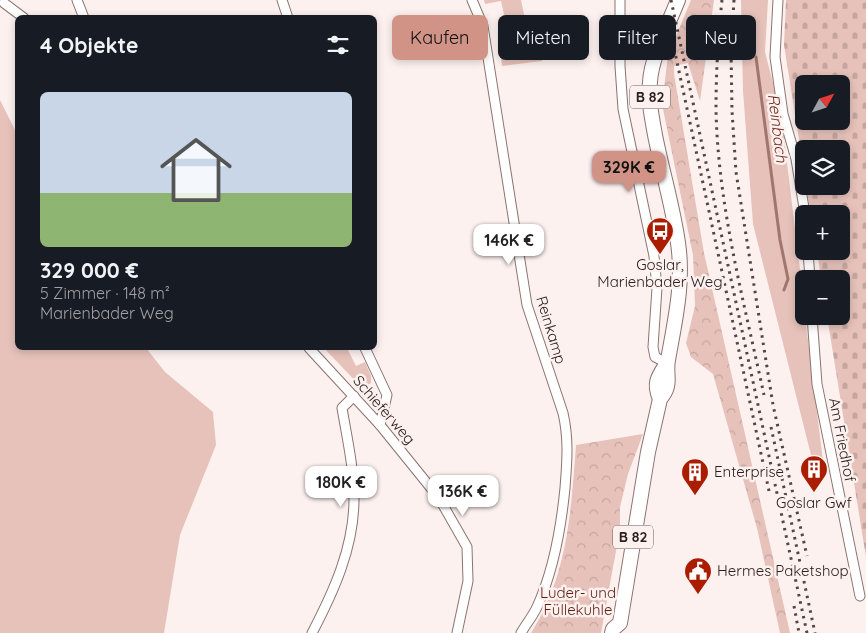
<!DOCTYPE html>
<html lang="de">
<meta charset="utf-8">
<style>
:root{--surface:#171b24;--page:#242831;--text:#f1f3f6;--muted:#9ea1a6;--line:#363941;--accent:#d29387}
body{margin:0;font-family:Quicksand,sans-serif;background:var(--page);color:var(--text);height:100vh;display:flex;flex-direction:column;font-size:19px;white-space:nowrap}
*{box-sizing:border-box;margin:0}
p{font-size:16px;color:var(--muted)}
.icon{flex:none;width:28px;height:28px;fill:none;stroke:currentColor;stroke-width:2;stroke-linecap:round;stroke-linejoin:round}
.map{position:relative;flex:1;overflow:hidden}
.drawer{position:absolute;left:15px;top:15px;width:362px;height:335px;display:flex;flex-direction:column;background:var(--surface);border-radius:8px;box-shadow:0 2px 8px #0003}
.drawer>*{flex:none}
.guide{position:absolute;left:392px;top:15px;width:398px;height:45px;display:flex;gap:10px}
.needle{width:32px;rotate:50deg}
.tools{position:absolute;left:795px;top:75px;display:grid;gap:10px}
.tools a{display:grid;place-items:center;width:55px;height:55px;border-radius:8px;background:var(--surface);box-shadow:0 2px 8px #0003;font-size:25px}
.price{position:absolute;translate:-50% -42px;padding:0 11px;border-radius:10px;background:#fff;color:#222;font-size:16px;line-height:32px;filter:drop-shadow(0 1px 2px #0008)}
.price::after{content:'';position:absolute;left:50%;top:30px;width:15px;height:11px;margin-left:-8px;background:inherit;clip-path:polygon(0 0,100% 0,50% 100%)}
.price.current{background:var(--accent);color:#111}
ul{padding:0;list-style:none}
li{display:grid;align-content:center;gap:10px;height:265px;padding:0 25px}
li+li{border-top:1px solid var(--line)}
li span{display:grid;place-items:center;height:155px;border-radius:8px;color:#555}
li>.icon{margin-inline-start:auto}
span .icon{width:90px;height:90px;fill:#fffc;stroke-width:1}
li b{font-size:21px}
h2{display:flex;justify-content:space-between;align-items:center;height:60px;padding:0 25px;font-size:21px}
.chip{padding:0 18px;border-radius:8px;background:var(--surface);box-shadow:0 2px 8px #0003;font-size:18px;line-height:45px}
.chip.current{background:var(--accent);color:#111}
.map>svg:first-child{display:block}
</style>
<div class="map">
<svg width="866" height="633" viewBox="0 0 866 633">
<defs>
<pattern id="forest-crowns" width="20" height="18" patternUnits="userSpaceOnUse" patternTransform="scale(1.25)"><rect width="20" height="18" fill="#e6c2ba"/><path d="M2 6a3 3 0 1 1 6 0M12 15a3 3 0 1 1 6 0" fill="none" stroke="#c5a69f"/></pattern>
<pattern id="cemetery-stones" width="16" height="16" patternUnits="userSpaceOnUse" patternTransform="scale(1.25)"><rect width="16" height="16" fill="#e6c2ba"/><path d="M2 7V4a2 2 0 0 1 4 0v3zM10 15v-3a2 2 0 0 1 4 0v3z" fill="#c5a69f"/></pattern>
</defs>
<rect width="100%" height="100%" fill="#fcf1ef"/>
<!-- green -->
<g fill="#e6c2ba">
<path d="M484 0H521L525 19 506 23 501 1 485 4Z"/>
<path d="M741 0H768L765 52 781 114 804 302V316H805L824 469 819 473 812 459 753 224 743 91Z"/>
<path d="M498 33H502L505 49 539 47 542 61 502 66Z"/>
<path d="M0 100 17 134 18 348H146L165 372 213 412 216 445 180 535 164 633H0Z"/>
<path d="M324 348H347L356 366 365 362 371 376V383L365 387 360 386Z"/>
</g>
<!-- forest -->
<g fill="url(#forest-crowns)">
<path d="M691 0H714L700 101 688 63 674 66V74L704 253 790 633H780L757 528 713 374 691 357 686 343 695 306 693 255 662 104 668 56Z"/>
<path d="M643 434 628 474 620 507V529L601 633H531C568 575 571 511 576 445Z"/>
</g>
<!-- cemetery -->
<path fill="url(#cemetery-stones)" fill-rule="evenodd" d="M786 0H866V557L827 316H841V279H821L817 251H841V214H811L806 186H841V149H804V171L784 45ZM804 84H841V121H804Z"/>
<g fill="none" stroke-linecap="round" stroke-linejoin="round">
<!-- stream -->
<path stroke="#a0776e" stroke-width="3" d="M756 57 780 240 788 279 784 290"/>
<!-- street casing -->
<g stroke="#8b746f" stroke-width="11">
<g id="street">
<path d="M77 0 84 18"/>
<path d="M282 0 288 18"/>
<path d="M472 0 483 26 527 305 563 413C569 439 567 462 565 488 561 529 554 570 537 607 533 616 526 624 521 633"/>
<path d="M620 0V66L623 109 654 256 657 288 653 347 655 357 667 363"/>
<path d="M778 0 775 57 783 114 796 159 805 214"/>
<path d="M4 3 24 18"/>
<path d="M808 251 810 279"/>
<path d="M812 316 817 384 860 596"/>
<path d="M309 348 380 425 439 498 467 547 468 581 457 633"/>
<path d="M365 348 387 395 380 425"/>
<path d="M312 633C334 591 354 547 354 499 354 468 347 438 342 408L354 396"/>
</g>
</g>
<!-- primary casing -->
<g stroke="#8b746f" stroke-width="16">
<g id="primary">
<path d="M660 399C653 383 658 377 667 363"/>
<path d="M612 633 613 629 620 623 648 452 660 399C673 384 665 376 668 360 675 320 684 283 678 243 673 207 662 171 655 135 652 118 648 100 650 82 651 58 669 23 678 0"/>
</g>
</g>
<!-- street -->
<use href="#street" stroke="#fff" stroke-width="9"/>
<!-- primary -->
<use href="#primary" stroke="#fff" stroke-width="14"/>
<!-- rail -->
<g stroke="#504644" stroke-width="3" stroke-dasharray="2.5 5" stroke-linecap="butt">
<path d="M671 0 807 633"/>
<path d="M722 0C718 37 716 73 716 110 718 206 744 302 764 395"/>
<path d="M734 0 731 50 732 111 736 172 773 405 807 556"/>
<path d="M671 34 769 491"/>
<path d="M771 427 815 633"/>
<path d="M794 606 799 633"/>
</g>
</g>
<!-- icons -->
<defs>
<g id="bus-pin" transform="scale(1.4375)"><path d="M0 17L-7.5 6A9.5 9.5 0 1 1 7.5 6Z" fill="#ab1d00" stroke="#fcf1ef"/><path d="M-5-6H5V4H4V6H2V4H-2V6H-4V4H-5ZM-3.5-4V0h7V-4ZM-3.5 1.2v1.5H-2V1.2ZM2 1.2v1.5H3.5V1.2Z" fill="#fff"/></g>
<g id="building-pin" transform="scale(1.4375)"><path d="M0 17L-7.5 6A9.5 9.5 0 1 1 7.5 6Z" fill="#ab1d00" stroke="#fcf1ef"/><path d="M-4-6H4V6H1V3H-1V6H-4ZM-2.5-4.3h1.7v1.8h-1.7ZM.8-4.3h1.7v1.8H.8ZM-2.5-1h1.7V.8h-1.7ZM.8-1h1.7V.8H.8Z" fill="#fff"/></g>
<g id="civic-pin" transform="scale(1.4375)"><path d="M0 17L-7.5 6A9.5 9.5 0 1 1 7.5 6Z" fill="#ab1d00" stroke="#fcf1ef"/><path d="M-.6-6.5H3V-4.5H.6V-3L4-1V1h2V6H-6V1h2V-1L-.6-3ZM-1.2 2.5V6h2.4V2.5Z" fill="#fff"/></g>
</defs>
<g fill-rule="evenodd">
<use href="#bus-pin" x="660" y="231"/>
<use href="#building-pin" x="814" y="469"/>
<use href="#building-pin" x="695" y="472"/>
<use href="#civic-pin" x="698" y="571"/>
</g>
<g text-anchor="middle" stroke-width="5" stroke-linejoin="round" paint-order="stroke">
<!-- shield labels -->
<g fill="#fcf1ef" stroke="#695f5d" stroke-width="1">
<rect x="630" y="85.5" width="40" height="23" rx="4"/>
<rect x="613" y="525.5" width="40" height="23" rx="4"/>
</g>
<g font-size="14" font-weight="bold" fill="#2a211f">
<text x="650" y="102">B 82</text>
<text x="633" y="542">B 82</text>
</g>
<!-- poi labels -->
<g font-size="15" fill="#2a211f" stroke="#fcf1ef">
<text x="660" y="270">Goslar,<tspan x="660" dy="17">Marienbader Weg</tspan></text>
<text x="714" y="477" text-anchor="start">Enterprise</text>
<text x="814" y="508">Goslar Gwf</text>
<text x="717" y="576" text-anchor="start">Hermes Paketshop</text>
</g>
<!-- street labels -->
<g font-size="15" fill="#2a211f" stroke="#fcf1ef">
<text transform="translate(551 330) rotate(73)" y="5">Reinkamp</text>
<text transform="translate(384 410) rotate(49)" y="5">Schieferweg</text>
<text transform="translate(842 440) rotate(79)" y="5">Am Friedhof</text>
</g>
<!-- park labels -->
<g font-size="15" fill="#601e12" stroke="#fcf1ef">
<text x="578" y="598">Luder- und<tspan x="578" dy="17">Füllekuhle</tspan></text>
</g>
<!-- water labels -->
<g font-size="16" font-style="italic" fill="#763125" stroke="#fcf1ef">
<text transform="translate(778 128) rotate(83)" y="6">Reinbach</text>
</g>
</g>
</svg>
<div class="tools">
<a><svg class="needle" viewBox="-14 -14 28 28"><path d="M0-13l5 13h-10z" fill="#e53935"/><path d="M0 13l5-13h-10z" fill="#9ea1a6"/></svg></a>
<a><svg class="icon" aria-label="layers" viewBox="0 0 24 24"><path d="M12 4l9 5-9 5-9-5zM3 14l9 5 9-5"/></svg></a>
<a>+</a>
<a>−</a>
</div>
<b class="price current" style="left:629px;top:193px">329K €</b>
<b class="price" style="left:509px;top:266px">146K €</b>
<b class="price" style="left:341px;top:508px">180K €</b>
<b class="price" style="left:463px;top:517px">136K €</b>
<div class="guide">
<a class="chip current">Kaufen</a>
<a class="chip">Mieten</a>
<a class="chip">Filter</a>
<a class="chip">Neu</a>
</div>
<section class="drawer">
<h2>4 Objekte<svg class="icon" aria-label="filters" viewBox="0 0 24 24"><path d="M4 7h16M4 17h16"/><circle cx="9" cy="7" r="2"/><circle cx="15" cy="17" r="2"/></svg></h2>
<ul>
<li><span style="background:linear-gradient(#c9d6e8 65%,#8fb573 0)"><svg class="icon" aria-label="home" viewBox="0 0 24 24"><path d="M3 11l9-7 9 7M6 9v11h12V9"/></svg></span><div><b>329 000 €</b><p>5 Zimmer · 148 m²</p><p>Marienbader Weg</p></div></li>
</ul>
</section>
</div>
